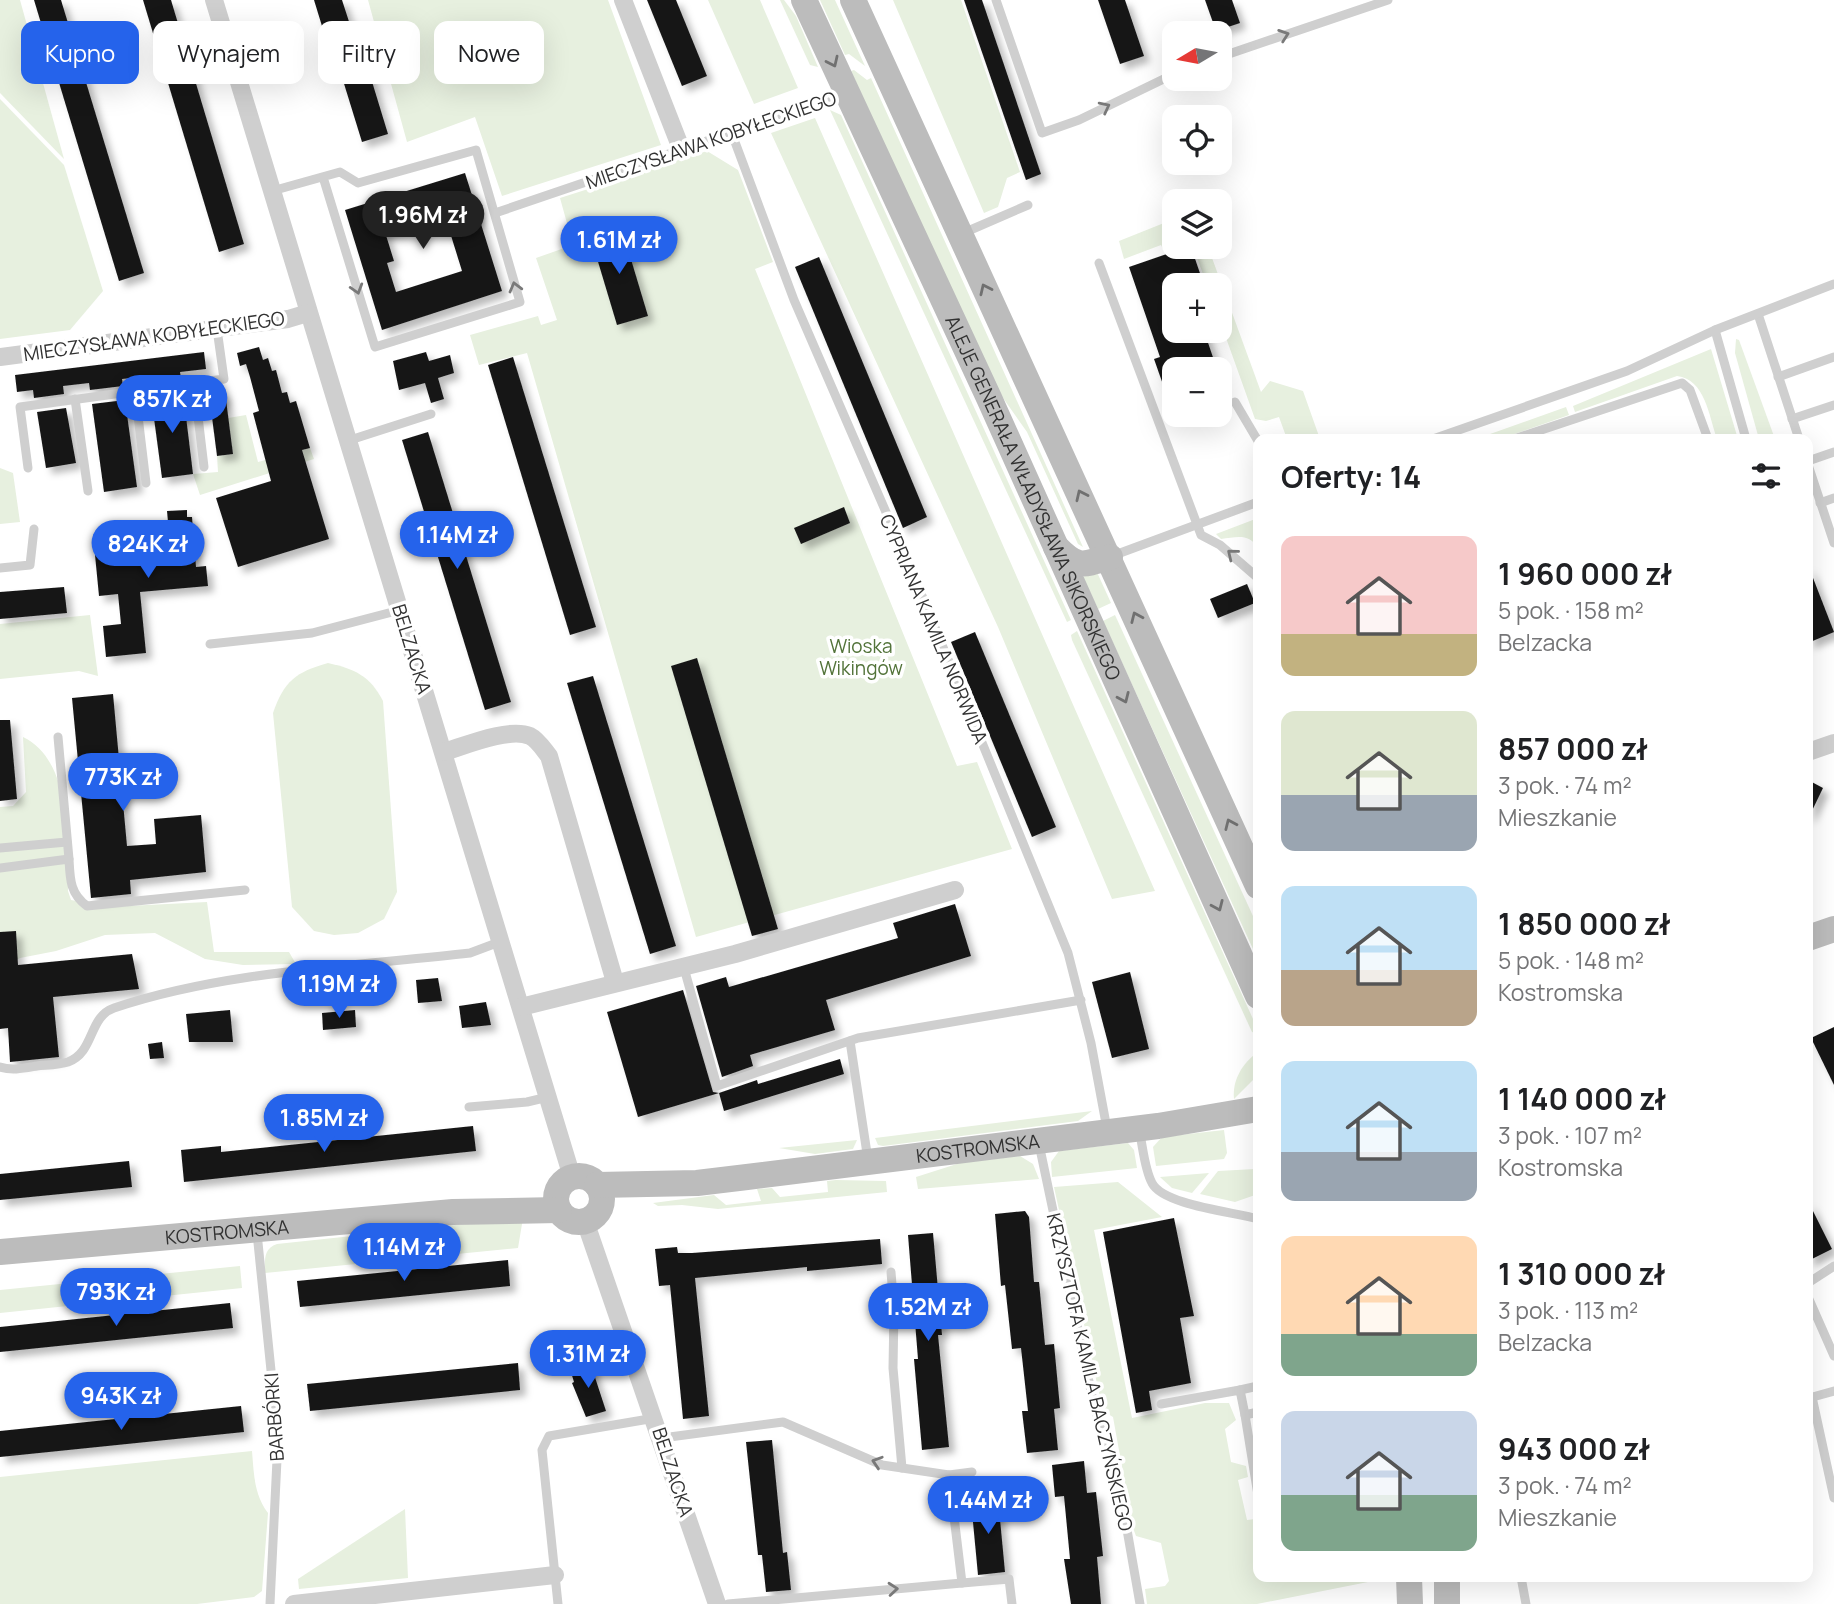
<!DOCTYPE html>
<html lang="pl">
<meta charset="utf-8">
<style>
:root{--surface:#fff;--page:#f2f2f2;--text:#202124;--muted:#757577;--accent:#2563eb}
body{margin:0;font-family:Manrope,sans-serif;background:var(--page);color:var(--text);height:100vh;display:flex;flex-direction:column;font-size:26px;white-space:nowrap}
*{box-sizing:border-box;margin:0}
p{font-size:23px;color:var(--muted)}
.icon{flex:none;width:38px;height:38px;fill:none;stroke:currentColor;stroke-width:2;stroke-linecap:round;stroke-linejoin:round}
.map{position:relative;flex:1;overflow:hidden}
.side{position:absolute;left:1253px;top:434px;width:560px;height:1148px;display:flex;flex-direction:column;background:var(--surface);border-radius:14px;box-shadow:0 7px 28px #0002}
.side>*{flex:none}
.guide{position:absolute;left:21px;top:21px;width:665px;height:63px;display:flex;gap:14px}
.needle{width:46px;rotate:260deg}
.fabs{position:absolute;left:1162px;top:21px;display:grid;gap:14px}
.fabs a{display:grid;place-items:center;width:70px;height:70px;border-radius:14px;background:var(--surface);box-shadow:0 7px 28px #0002;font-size:35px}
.price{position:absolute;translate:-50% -60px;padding:0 16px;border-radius:24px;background:var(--accent);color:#fff;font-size:23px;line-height:46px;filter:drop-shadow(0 2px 4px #0008)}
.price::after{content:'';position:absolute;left:50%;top:42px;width:21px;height:16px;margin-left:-10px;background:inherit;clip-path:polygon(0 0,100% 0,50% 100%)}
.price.current{background:#222;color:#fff}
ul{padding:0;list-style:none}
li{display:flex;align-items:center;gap:21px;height:175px;padding:0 28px}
li span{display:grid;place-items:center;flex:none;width:196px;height:140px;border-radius:14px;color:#555}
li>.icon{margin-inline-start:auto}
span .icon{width:84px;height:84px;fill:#fffc;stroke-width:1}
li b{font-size:30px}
h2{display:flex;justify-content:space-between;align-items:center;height:84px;padding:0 28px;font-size:30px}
.pill{padding:0 24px;border-radius:14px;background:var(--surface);box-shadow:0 7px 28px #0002;font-size:24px;line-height:63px}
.pill.current{background:var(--accent);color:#fff}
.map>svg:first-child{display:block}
</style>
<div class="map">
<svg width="1834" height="1604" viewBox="0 0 1834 1604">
<defs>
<filter id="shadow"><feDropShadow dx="6" dy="6" stdDeviation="3.5" flood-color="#0004"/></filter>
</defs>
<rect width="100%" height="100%" fill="#fff"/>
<!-- green -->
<g fill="#e7f0df">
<path d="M0 0H20L64 159 0 93Z"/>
<path d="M368 0H608L661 145 502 196 475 117 407 142Z"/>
<path d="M708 0H760L798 88 754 104Z"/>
<path d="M780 0H784L796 16 818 67 810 65Z"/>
<path d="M820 0H835L865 66 849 54 845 55Z"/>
<path d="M893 0H961L1020 172 1007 178 998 207 984 213Z"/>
<path d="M854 70 867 80 871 78 1083 547 1078 544 1027 432 996 388 851 71Z"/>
<path d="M0 99 64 165 103 291 70 330 0 339Z"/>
<path d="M830 110 841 115 1071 620 1067 622Z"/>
<path d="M815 118 1155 891 1112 899 998 627 771 133Z"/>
<path d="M707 151 738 170 773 262 755 269 957 766 977 762 1012 849 696 937 527 353 479 365 470 335 538 316 541 325 557 320 536 258 573 245 560 198Z"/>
<path d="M1174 219V247H1179L1164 251 1161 245 1124 259 1119 241Z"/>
<path d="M1193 247H1208L1261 392 1270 381 1303 391 1320 439H1287L1279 417 1266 421 1255 419 1220 321V285H1207Z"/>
<path d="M1736 339 1739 340 1775 439H1759L1735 353Z"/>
<path d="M1711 349 1738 439H1717C1709 416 1705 379 1677 376L1575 412 1573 406Z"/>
<path d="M1566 407 1569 415 1500 439H1476Z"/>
<path d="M246 415 258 462 310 448 314 459 200 495 193 474 218 472 217 456 233 454 228 418Z"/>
<path d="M0 468 13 473 20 522 0 524Z"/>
<path d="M1258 518V548C1249 533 1237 537 1221 539L1216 534Z"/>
<path d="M1096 570 1111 603 1098 609 1083 577Z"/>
<path d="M90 615 98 676 79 671 0 679V624Z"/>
<path d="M1115 615 1258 927V960L1103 621Z"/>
<path d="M1077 631 1258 1030V1034L1252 1032 1072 640 1071 635Z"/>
<path d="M328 663C355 669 370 676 383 701L397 892 384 919 358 933 334 935 314 931 292 907 273 713C284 681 296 672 328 663Z"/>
<path d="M23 737C72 760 69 845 68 891L71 900 108 907 207 902 214 952H289L296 964 243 965 205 959 155 933 105 935 56 951 20 958 0 971V807L13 806 26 792Z"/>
<path d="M1258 1052V1075L1234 1099C1232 1081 1242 1063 1258 1052Z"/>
<path d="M1092 1111 1078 1121 883 1146 878 1145 875 1138Z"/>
<path d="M1224 1130 1227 1153 1224 1159 1156 1166 1153 1147 1162 1137Z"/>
<path d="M857 1140 853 1149 815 1154 779 1148Z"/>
<path d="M1128 1143 1134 1150 1137 1168 1052 1177 1051 1162 1059 1151Z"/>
<path d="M1020 1156 1033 1164 1039 1179 918 1189 916 1177 960 1163Z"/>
<path d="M1255 1169 1258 1170V1194L1235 1202 1200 1194 1218 1171Z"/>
<path d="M1209 1173 1192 1193 1172 1188 1160 1177Z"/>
<path d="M836 1180 886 1181 887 1192 718 1209 682 1205 658 1206 653 1203 714 1195 726 1205 761 1201 757 1189 772 1188 780 1197 828 1192 827 1181Z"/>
<path d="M1118 1182 1162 1217 1094 1230 1132 1418 1205 1403H1229L1236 1420 1225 1429 1231 1462 1246 1466 1248 1477 1238 1480 1247 1520 1255 1519 1258 1577H1373V1581L1257 1604H1147L1145 1589 1165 1586 1169 1581 1161 1543 1136 1536 1133 1528 1113 1417 1103 1411 1054 1187Z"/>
<path d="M523 1218 518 1248 265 1273C265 1260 263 1249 277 1244Z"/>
<path d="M240 1266 242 1288 0 1313V1290Z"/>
<path d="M252 1451C254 1475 254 1494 268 1513L262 1591 254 1597 197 1604H0V1477Z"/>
<path d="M405 1509 408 1578 299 1589 298 1579Z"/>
</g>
<!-- building -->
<g fill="#191919" fill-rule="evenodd" filter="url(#shadow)">
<path d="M34 0H61L144 273 119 281Z"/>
<path d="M143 0H171L244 244 219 252Z"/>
<path d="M314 0H342L355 40 359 39 388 134 362 142 333 48 329 49Z"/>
<path d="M647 0H676L707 76 682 86Z"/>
<path d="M964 0H982L1041 174 1026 180Z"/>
<path d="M1098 0H1125L1144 56 1120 64Z"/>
<path d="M1205 0H1232L1240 23 1216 31Z"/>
<path d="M465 173 502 291 382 330 345 210ZM444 213 462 271 396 292 387 263 394 261 385 232Z"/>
<path d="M621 226 648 316 617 325 590 235Z"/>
<path d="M1187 247H1191L1204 285H1174V331H1204L1217 369H1174L1172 410 1154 359 1160 357 1129 267Z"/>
<path d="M819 257 927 517 903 528 795 267Z"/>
<path d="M259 347 263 360 268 358 272 371 276 370 282 393 287 392 290 403 296 401 310 448 302 450 329 539 238 567 216 498 271 481 253 413 259 411 250 377 246 364 240 366 237 353Z"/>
<path d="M204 352 206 369 180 372 181 378 150 382 149 376 122 379 123 386 90 390 89 383 63 386 64 394 34 398 33 390 17 392 15 375Z"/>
<path d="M426 352 429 361 450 355 454 373 438 378 444 399 431 403 425 383 399 390 393 361Z"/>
<path d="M513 357 596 627 570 635 488 365Z"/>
<path d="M183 392 193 474 162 478 151 396Z"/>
<path d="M225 392 233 454 217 456 209 394Z"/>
<path d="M125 400 137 487 104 492 92 404Z"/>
<path d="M66 408 76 463 46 468 37 412Z"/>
<path d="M428 432 511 702 485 710 402 440Z"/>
<path d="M844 507 850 523 801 544 794 528Z"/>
<path d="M187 510V517H192L196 567 206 566 208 586 140 592 146 653 106 657 103 626 121 624 118 594 99 596 95 555 125 552 126 559 154 555 151 525 168 522 167 511Z"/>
<path d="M1808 565 1834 632 1808 643Z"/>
<path d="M1247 584 1255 603 1218 618 1210 599Z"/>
<path d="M64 587 67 613 0 619V592Z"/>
<path d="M975 632 1056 827 1032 837 951 642Z"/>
<path d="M697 658 778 929 752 936 671 666Z"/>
<path d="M593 676 676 946 650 954 567 683Z"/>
<path d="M113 694 127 846 156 844 154 819 201 815 206 872 130 880 131 894 91 898 72 698Z"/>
<path d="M0 720H10L17 799 0 801Z"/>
<path d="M1808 780 1823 788 1808 819Z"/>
<path d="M955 904 971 956 826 1000 835 1030 750 1055 753 1066 722 1077 696 986 726 977 729 987 898 938 893 923Z"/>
<path d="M16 931 18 965 132 954 139 989 53 997 59 1057 10 1062 8 1028 0 1029V932Z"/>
<path d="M1130 972 1149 1049 1112 1058 1092 982Z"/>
<path d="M438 978 442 1001 418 1003 416 980Z"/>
<path d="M683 990 713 1092 719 1093 757 1080 758 1084 840 1059 844 1074 724 1111 719 1093 638 1117 607 1012Z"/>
<path d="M486 1002 491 1025 462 1028 459 1006Z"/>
<path d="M230 1010 233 1042H189L186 1014Z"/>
<path d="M355 1010 356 1027 323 1030 322 1013Z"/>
<path d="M1834 1027V1085L1811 1038Z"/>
<path d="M162 1042 164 1058 150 1059 148 1044Z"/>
<path d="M473 1126 476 1151 184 1182 181 1150 221 1146V1152Z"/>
<path d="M129 1161 132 1187 0 1200V1174Z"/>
<path d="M1808 1201 1832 1249 1808 1261Z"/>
<path d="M1025 1211 1029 1217 1034 1282H1039L1045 1345 1054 1344 1060 1408 1054 1409 1058 1450 1027 1453 1022 1411H1028L1021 1348 1012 1349 1005 1285 1001 1286 995 1214Z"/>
<path d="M1174 1218 1194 1316 1180 1318 1191 1383 1149 1391 1152 1410 1136 1413 1103 1232Z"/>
<path d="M933 1233 942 1335H938L949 1447 922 1450 914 1359H918L908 1235Z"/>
<path d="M880 1239 882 1264 807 1271V1267L695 1278 709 1416 683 1419 670 1285 659 1286 655 1249 677 1247 678 1253H692Z"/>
<path d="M508 1260 510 1286 300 1307 297 1281Z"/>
<path d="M230 1303 233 1328 0 1352V1327Z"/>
<path d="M590 1362 606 1411 586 1417 572 1383 574 1382 570 1369Z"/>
<path d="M518 1363 520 1390 310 1411 307 1384Z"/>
<path d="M241 1406 244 1432 0 1457V1431Z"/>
<path d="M772 1440 783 1553 787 1552 791 1590 766 1592 762 1555H758L746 1442Z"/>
<path d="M1084 1461 1087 1493 1096 1492 1103 1556 1097 1557 1101 1604H1071L1064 1559H1070L1064 1496 1055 1497 1052 1465Z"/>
<path d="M998 1498 1005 1572 978 1575 971 1501Z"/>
</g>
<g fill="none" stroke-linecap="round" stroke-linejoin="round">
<!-- lane -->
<g stroke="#cfcfcf" stroke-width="9">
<path d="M996 0 1042 133 1079 120 1174 74"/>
<path d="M1220 57 1388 0"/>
<path d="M732 134 794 300 918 586 1068 953 1091 1043 1107 1129"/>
<path d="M272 191 340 172 358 183 476 150 520 302 375 347 323 177"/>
<path d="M495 213 845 94"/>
<path d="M961 234 1028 205"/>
<path d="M1099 263 1201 535 1220 545 1258 578"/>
<path d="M1758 314 1799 439"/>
<path d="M1715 330 1746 439"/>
<path d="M1778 377 1834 357"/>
<path d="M194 383 204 467"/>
<path d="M135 391 146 483"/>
<path d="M75 399 88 491"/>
<path d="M1235 402 1258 441"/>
<path d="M1792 419 1834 405"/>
<path d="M1433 439 1627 371 1715 330 1834 284"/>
<path d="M1514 439 1682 383 1690 390 1708 439"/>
<path d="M347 441 431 414"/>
<path d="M1808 461 1834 452"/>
<path d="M1808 465 1834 543"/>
<path d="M28 468 20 407 224 379 217 329"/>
<path d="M1820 503 1834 498"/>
<path d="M1112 556 1258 502"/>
<path d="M0 568 30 565 34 529"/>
<path d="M210 644 312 633 400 610"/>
<path d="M58 737 69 859"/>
<path d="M0 848 67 842"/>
<path d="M0 868 69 859C70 879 70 894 87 906L245 890"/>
<path d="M684 968 717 1086 858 1038 1081 1000"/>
<path d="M850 1041 868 1160"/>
<path d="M0 1067C12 1071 25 1068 37 1066 47 1065 59 1065 68 1062 95 1052 88 1017 114 1008 223 971 356 966 470 953L502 941"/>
<path d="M469 1107 527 1102 548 1097"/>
<path d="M1139 1130C1143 1146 1144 1168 1152 1183 1163 1205 1234 1212 1258 1219"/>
<path d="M1039 1144 1092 1396 1126 1524 1140 1604"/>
<path d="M257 1233 278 1439 270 1604"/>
<path d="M891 1272 894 1309 893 1368 902 1468"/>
<path d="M1808 1283 1834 1266"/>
<path d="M1808 1297 1834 1356"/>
<path d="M1240 1390 1258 1386"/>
<path d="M1812 1397 1834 1498"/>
<path d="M1809 1398 1834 1391"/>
<path d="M1161 1404 1240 1390 1245 1415 1258 1412"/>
<path d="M1245 1415 1258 1495"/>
<path d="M662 1438 783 1422 882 1465 949 1475 962 1583 728 1604"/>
<path d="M949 1475 972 1472"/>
<path d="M1521 1577 1526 1604"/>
<path d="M962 1583 1009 1579 1012 1604"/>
<path d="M558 1604 542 1450 549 1436 655 1418"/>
</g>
<!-- street -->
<g stroke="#cfcfcf" stroke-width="18">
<path d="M214 0 572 1177"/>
<path d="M623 0 682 151"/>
<path d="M0 357 288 319 308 313"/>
<path d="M444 752C464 746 509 727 530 736 538 740 544 750 549 756L615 982"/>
<path d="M1808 752 1834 743"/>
<path d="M521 1007 735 954 955 890"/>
<path d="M585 1221 717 1604"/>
<path d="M294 1604 555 1575"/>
</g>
<!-- secondary -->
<g stroke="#bcbcbc" stroke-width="26">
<path id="s1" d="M804 0 989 398 1258 996"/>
<path d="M853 0 1258 886"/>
<path d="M1056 547C1077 568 1081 566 1110 557"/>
<path d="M1808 938 1834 929"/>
<circle cx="579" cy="1199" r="23"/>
<path id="s2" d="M597 1185 697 1183 747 1177 1158 1126 1258 1109"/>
<path id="s3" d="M0 1252 453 1212 559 1210"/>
<path d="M1409 1577 1410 1604"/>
<path d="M1447 1577V1604"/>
</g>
</g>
<!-- one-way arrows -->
<defs><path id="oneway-chevron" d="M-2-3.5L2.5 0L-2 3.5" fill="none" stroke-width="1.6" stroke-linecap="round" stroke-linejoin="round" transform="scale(1.75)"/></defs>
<g stroke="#797979">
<use href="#oneway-chevron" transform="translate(1284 35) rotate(-19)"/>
<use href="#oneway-chevron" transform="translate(1105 107) rotate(-27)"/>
<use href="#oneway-chevron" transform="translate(515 287) rotate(-105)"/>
<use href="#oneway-chevron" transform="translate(357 289) rotate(73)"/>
<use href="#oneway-chevron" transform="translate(1232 554) rotate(-141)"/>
<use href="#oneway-chevron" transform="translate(877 1462) rotate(-162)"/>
<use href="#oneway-chevron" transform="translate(893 1589) rotate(-5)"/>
</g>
<g stroke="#707070">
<use href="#oneway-chevron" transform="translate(833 62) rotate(65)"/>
<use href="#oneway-chevron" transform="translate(985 289) rotate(-115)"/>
<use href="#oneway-chevron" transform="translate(1081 495) rotate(-115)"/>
<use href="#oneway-chevron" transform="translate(1136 617) rotate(-114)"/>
<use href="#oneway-chevron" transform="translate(1124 698) rotate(66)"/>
<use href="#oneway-chevron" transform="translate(1230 824) rotate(-114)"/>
<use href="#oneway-chevron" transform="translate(1218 906) rotate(66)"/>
</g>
<g text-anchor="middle" stroke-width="7" stroke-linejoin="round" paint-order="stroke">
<!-- street labels -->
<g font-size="19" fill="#323232" stroke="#fff">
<text transform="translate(711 140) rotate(-19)" y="7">MIECZYSŁAWA KOBYŁECKIEGO</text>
<text transform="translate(154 336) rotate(-8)" y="7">MIECZYSŁAWA KOBYŁECKIEGO</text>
<text dy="7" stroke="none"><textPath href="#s1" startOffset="548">ALEJE GENERAŁA WŁADYSŁAWA SIKORSKIEGO</textPath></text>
<text transform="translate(934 629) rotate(67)" y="7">CYPRIANA KAMILA NORWIDA</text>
<text transform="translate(412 649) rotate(73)" y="7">BELZACKA</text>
<text dy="7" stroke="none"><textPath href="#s2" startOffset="383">KOSTROMSKA</textPath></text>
<text dy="7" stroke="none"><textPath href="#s3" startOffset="228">KOSTROMSKA</textPath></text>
<text transform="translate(1090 1372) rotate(77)" y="7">KRZYSZTOFA KAMILA BACZYŃSKIEGO</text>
<text transform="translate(274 1417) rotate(-94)" y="7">BARBÓRKI</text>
<text transform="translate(673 1472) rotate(72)" y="7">BELZACKA</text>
</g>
<!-- park labels -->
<g font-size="19" fill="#527339" stroke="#fff">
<text x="861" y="653">Wioska<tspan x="861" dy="22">Wikingów</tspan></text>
</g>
</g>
</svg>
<div class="fabs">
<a><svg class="needle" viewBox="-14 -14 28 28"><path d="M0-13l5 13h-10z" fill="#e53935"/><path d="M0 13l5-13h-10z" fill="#757577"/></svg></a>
<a><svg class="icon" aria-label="locate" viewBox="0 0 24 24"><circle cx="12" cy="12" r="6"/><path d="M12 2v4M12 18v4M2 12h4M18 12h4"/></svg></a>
<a><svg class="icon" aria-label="layers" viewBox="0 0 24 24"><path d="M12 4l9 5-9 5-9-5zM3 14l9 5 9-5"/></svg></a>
<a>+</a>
<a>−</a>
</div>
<b class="price current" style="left:423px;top:251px">1.96M zł</b>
<b class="price" style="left:619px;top:276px">1.61M zł</b>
<b class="price" style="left:172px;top:435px">857K zł</b>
<b class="price" style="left:457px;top:571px">1.14M zł</b>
<b class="price" style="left:148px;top:580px">824K zł</b>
<b class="price" style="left:123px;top:813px">773K zł</b>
<b class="price" style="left:339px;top:1020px">1.19M zł</b>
<b class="price" style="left:324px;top:1154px">1.85M zł</b>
<b class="price" style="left:404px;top:1283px">1.14M zł</b>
<b class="price" style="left:116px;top:1328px">793K zł</b>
<b class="price" style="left:928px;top:1343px">1.52M zł</b>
<b class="price" style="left:588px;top:1390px">1.31M zł</b>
<b class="price" style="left:121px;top:1432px">943K zł</b>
<b class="price" style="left:988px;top:1536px">1.44M zł</b>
<div class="guide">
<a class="pill current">Kupno</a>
<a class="pill">Wynajem</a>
<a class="pill">Filtry</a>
<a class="pill">Nowe</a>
</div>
<section class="side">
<h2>Oferty: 14<svg class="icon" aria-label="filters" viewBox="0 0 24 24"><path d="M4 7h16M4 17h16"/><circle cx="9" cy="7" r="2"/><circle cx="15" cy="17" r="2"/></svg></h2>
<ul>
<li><span style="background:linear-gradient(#f6c9c9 70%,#c2b280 0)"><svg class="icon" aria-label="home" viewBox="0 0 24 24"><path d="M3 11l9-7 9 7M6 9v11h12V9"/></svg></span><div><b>1 960 000 zł</b><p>5 pok. · 158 m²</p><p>Belzacka</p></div></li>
<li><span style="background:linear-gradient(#dfe7d0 60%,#9aa5b1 0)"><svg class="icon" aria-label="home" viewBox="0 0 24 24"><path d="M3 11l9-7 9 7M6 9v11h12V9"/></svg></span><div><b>857 000 zł</b><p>3 pok. · 74 m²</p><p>Mieszkanie</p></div></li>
<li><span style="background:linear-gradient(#bfe0f5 60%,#b9a48a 0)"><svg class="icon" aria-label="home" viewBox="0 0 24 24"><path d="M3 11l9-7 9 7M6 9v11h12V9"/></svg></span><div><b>1 850 000 zł</b><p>5 pok. · 148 m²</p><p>Kostromska</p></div></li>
<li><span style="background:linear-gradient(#bfe0f5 65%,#9aa5b1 0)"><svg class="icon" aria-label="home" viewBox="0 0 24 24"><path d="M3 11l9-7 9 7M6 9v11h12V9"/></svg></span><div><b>1 140 000 zł</b><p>3 pok. · 107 m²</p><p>Kostromska</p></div></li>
<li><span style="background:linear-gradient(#ffd9b3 70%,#7fa58c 0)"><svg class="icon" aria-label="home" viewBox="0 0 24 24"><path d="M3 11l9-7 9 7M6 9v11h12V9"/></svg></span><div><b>1 310 000 zł</b><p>3 pok. · 113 m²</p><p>Belzacka</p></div></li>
<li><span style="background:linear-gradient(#c9d6e8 60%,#7fa58c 0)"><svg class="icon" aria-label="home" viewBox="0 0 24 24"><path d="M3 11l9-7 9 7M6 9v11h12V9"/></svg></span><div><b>943 000 zł</b><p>3 pok. · 74 m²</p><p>Mieszkanie</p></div></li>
</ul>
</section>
</div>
